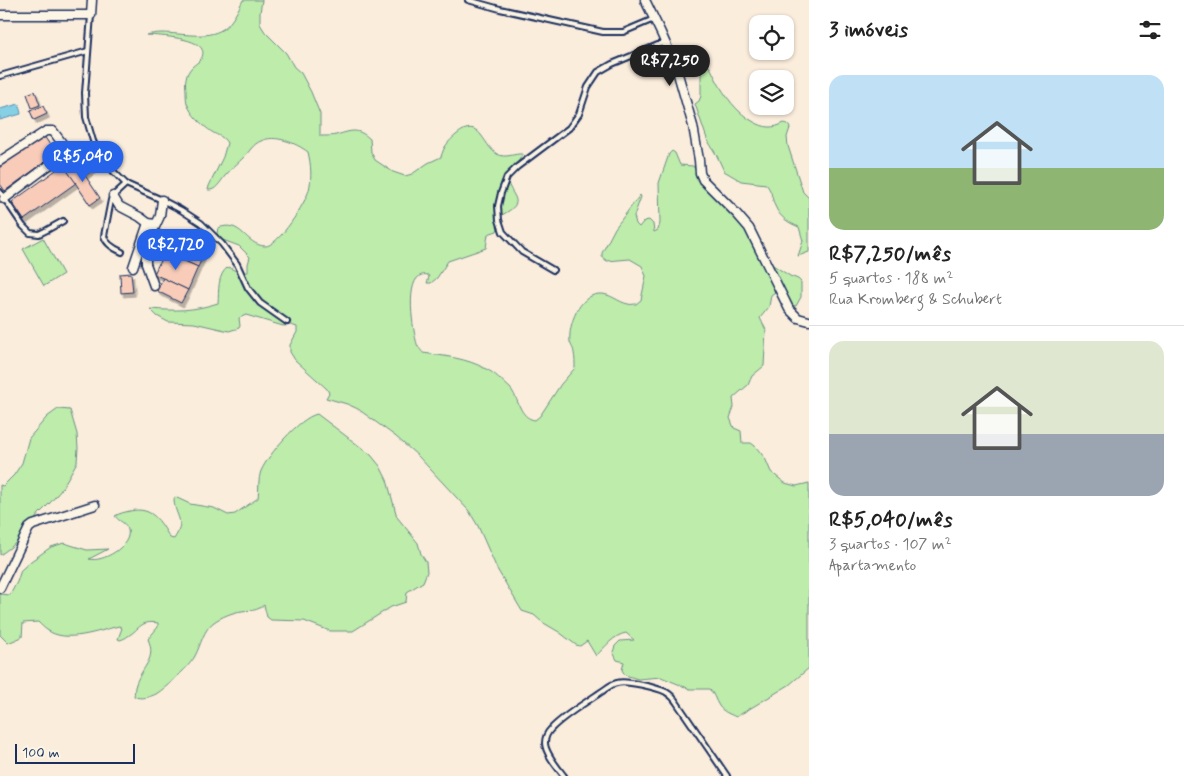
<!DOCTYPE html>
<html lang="pt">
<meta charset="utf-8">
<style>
:root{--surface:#fff;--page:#f2f2f2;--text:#222;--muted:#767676;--line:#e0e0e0;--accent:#2563eb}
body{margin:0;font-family:Mynerve,sans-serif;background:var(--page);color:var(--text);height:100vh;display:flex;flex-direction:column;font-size:19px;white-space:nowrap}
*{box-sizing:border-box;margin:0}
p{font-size:16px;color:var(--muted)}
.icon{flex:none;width:28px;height:28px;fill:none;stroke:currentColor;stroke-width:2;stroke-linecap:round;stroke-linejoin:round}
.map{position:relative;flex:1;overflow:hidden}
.drawer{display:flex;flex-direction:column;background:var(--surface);width:375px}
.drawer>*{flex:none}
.buttons{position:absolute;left:749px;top:15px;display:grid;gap:10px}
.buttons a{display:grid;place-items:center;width:45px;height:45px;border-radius:10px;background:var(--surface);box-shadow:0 1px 4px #0004;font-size:25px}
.scale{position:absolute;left:15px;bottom:12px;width:120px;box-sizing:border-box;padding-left:5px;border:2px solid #1b2f5e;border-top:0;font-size:14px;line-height:18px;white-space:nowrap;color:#1b2f5e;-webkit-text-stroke:4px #fcf5e5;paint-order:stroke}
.price{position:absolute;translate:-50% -42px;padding:0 11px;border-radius:18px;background:var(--accent);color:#fff;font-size:16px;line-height:32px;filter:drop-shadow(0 1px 2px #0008)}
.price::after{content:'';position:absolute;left:50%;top:30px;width:15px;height:11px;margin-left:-8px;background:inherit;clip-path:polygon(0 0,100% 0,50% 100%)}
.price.selected{background:#222;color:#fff}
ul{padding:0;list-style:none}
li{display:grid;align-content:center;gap:10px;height:265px;padding:0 20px}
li+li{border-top:1px solid var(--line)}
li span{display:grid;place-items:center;height:155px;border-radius:15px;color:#555}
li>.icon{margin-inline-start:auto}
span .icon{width:90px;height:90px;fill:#fffc;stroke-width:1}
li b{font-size:21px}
h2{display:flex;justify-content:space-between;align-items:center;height:60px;padding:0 20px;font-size:21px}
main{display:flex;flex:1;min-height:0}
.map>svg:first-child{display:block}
</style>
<main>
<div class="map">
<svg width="809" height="776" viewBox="0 0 809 776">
<defs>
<filter id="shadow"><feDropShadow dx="2.5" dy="4" stdDeviation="0" flood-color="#0004"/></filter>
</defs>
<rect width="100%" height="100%" fill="#fbeddc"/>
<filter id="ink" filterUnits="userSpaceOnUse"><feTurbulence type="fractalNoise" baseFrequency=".02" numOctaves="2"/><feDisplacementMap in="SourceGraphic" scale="10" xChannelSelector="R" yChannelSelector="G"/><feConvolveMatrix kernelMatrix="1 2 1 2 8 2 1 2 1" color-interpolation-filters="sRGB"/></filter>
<g filter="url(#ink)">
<!-- green -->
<g fill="#bdecab" stroke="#6c8e84">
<path d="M243 0H262L260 13V24L265 32 286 53 294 67 301 73 311 92 320 114V136C326 136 331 136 336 135 351 131 357 127 370 139L371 152 375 160 393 172 405 176 412 174 428 163 441 157C444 146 448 142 456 135 480 115 482 145 497 154 506 159 514 153 523 154L507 179C511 198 528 201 502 215L497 231 488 234 486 248 448 261 437 278 431 283H427L429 277 428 275C402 269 413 334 418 347 419 347 422 352 423 353 444 356 467 358 486 369 495 373 502 381 510 388 519 398 519 418 535 420L540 416 561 384 575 368C575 363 575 358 574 353 574 349 571 346 570 342 568 325 579 295 599 294 610 293 618 302 628 304 631 305 633 304 636 304L641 300 646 276 642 266 630 259 607 261 602 257V253L615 228 640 195 641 197 634 216 636 224 639 227 644 221 649 220 653 224 654 232 658 230 660 223 659 183 669 154 672 151 675 153 680 165 693 166 707 186 754 237 765 260 790 276 798 279 801 282V297L796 306 792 305 779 292H775L771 295 769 307 760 318 766 330 764 366 752 376 748 385 733 398 734 407 730 418 734 428 741 431 742 443H751L755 446 765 458 771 472 785 483 796 486 809 483V668L789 685 736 717C730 714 723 712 719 706 715 700 714 693 709 689H690L661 677 638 679 625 675 622 670 624 662 617 660 613 652 615 646 620 641 634 640 626 633C614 635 605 647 596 656L587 641 580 646 576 645 559 632 542 622 534 615 522 611 497 569 478 526 469 511 418 456 395 436 358 409 347 404 326 398 329 393 327 389 295 360 290 352V345L297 332V327L291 325 283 326 246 315 239 318 240 326 239 328 229 331 194 323 168 322 157 316 150 309C176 311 193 311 218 303 219 291 217 275 228 267L240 273 248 272V264L250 257 239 246 220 239 217 233 218 228C242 219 245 245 265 246 278 247 306 202 309 190 312 177 311 165 308 152 296 143 275 134 261 141 253 144 250 151 244 157 238 163 231 169 225 176 220 182 216 191 208 190L209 186 223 157 227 143C223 136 218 136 212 132 203 126 190 114 187 103 186 99 186 95 186 91 185 81 185 75 192 67 195 64 199 62 201 59 214 37 157 36 146 35 151 34 156 33 162 33 181 33 206 40 223 29 232 23 238 10 243 0Z"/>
<path d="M703 61C712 67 711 70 716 79 725 96 737 113 754 122 765 128 773 129 784 123L788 124 790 128 787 137 788 146 803 192 809 198V252L798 256 803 241 799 227C789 223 780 218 775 206 771 197 773 193 766 184L741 181 724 171 717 156 707 139 695 104 699 101 701 96V62Z"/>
<path d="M43 238 63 274 44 286 23 249Z"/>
<path d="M58 409 70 410 77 434 78 448 77 462 61 490 50 503 39 514 22 537 11 547 0 555V485L3 486 14 475 22 463 29 438 47 417Z"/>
<path d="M317 414 371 455 380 466 387 480 397 517 418 543 421 554 426 562 427 572 423 582 407 592 406 602 391 607 353 631H330L304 621 271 620 267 617 264 605C261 607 257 610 254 610 250 611 246 610 242 611 233 612 221 617 214 622 203 630 201 645 195 656 190 666 166 688 156 694 150 697 140 700 134 696 135 693 134 688 136 684 142 666 157 660 148 639L158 627V623C140 620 140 629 128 636 126 638 123 639 120 640L118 639 122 628 119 626C98 631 66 644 47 630 44 628 41 625 38 622L23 623 22 637 8 643 0 635V594L10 595 17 582 21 570 31 561 51 547 64 543 87 550 108 549 89 559C102 563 132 546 128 530 126 522 119 522 115 516 120 513 125 512 130 511 152 506 160 521 170 538L174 539C187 520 174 516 174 499L175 497 190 504 214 508 228 515 235 514 258 498C259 490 258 479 261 471 268 455 299 418 317 414Z"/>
</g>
<!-- water -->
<path fill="#85d0e5" stroke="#5b90af" d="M19 104 21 114 0 120V109Z"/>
<!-- building -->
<g fill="#f8ccb9" stroke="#1b2f5e" filter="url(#shadow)">
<path d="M35 91 40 105 32 108 27 94Z"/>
<path d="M43 106 47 114 34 120 30 111Z"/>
<path d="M44 136 56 154 5 191 0 184V167Z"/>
<path d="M84 144 99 165 83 177 68 156Z"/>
<path d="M76 162 100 198 90 205 66 169Z"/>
<path d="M63 165 76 183 24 220 12 202Z"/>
<path d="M157 229 205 252 198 267 150 245Z"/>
<path d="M164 252 198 267 188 290 154 274Z"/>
<path d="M131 273 133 292 121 293 120 274Z"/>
<path d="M163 278 188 290 181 303 157 291Z"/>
</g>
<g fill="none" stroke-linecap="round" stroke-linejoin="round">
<!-- lane casing -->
<g stroke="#1b2f5e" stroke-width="8">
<g id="lane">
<path d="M468 0 500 9 603 32H623L654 19"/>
<path d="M91 15 85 93 86 117 93 141 100 156 113 171 126 184 162 200 181 210 201 223 222 244 237 264 248 288 260 303 287 322"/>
<path d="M0 76 88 51"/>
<path d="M0 192 23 226 30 233 39 234 47 230 63 221"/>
<path d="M122 252C115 249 106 244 104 236L111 200 113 196 126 184"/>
<path d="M553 270 522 252 503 232 499 220 498 206 501 193 507 177 517 167 569 128 579 114 588 87 598 72 612 64 665 42"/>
<path d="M564 776C558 768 545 753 545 743 545 738 547 733 551 729 564 715 584 704 601 692 606 689 611 684 617 683 626 680 658 688 666 692 671 695 674 698 677 703L727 776"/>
</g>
</g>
<!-- street casing -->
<g stroke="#1b2f5e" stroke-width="11">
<g id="street">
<path d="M645 0 661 33 676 67 693 126 699 160 700 173 703 180 736 213 749 228 789 309 798 318 809 321"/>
<path d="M0 15H91L92 0"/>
<path d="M0 161 46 131H53L68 151 4 199"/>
<path d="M113 196 119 206 140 217 148 223 156 224"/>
<path d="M133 267 148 223"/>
<path d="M154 286 146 264V246L160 216 162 200"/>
<path d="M0 588 29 528 33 525 95 505"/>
</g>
</g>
<!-- lane -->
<use href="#lane" stroke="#fcf5e5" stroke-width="4"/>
<!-- street -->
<use href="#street" stroke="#fcf5e5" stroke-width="8"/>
</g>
</g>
</svg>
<div class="buttons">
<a><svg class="icon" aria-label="locate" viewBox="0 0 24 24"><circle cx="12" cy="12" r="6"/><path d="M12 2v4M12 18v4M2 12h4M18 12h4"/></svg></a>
<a><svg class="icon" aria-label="layers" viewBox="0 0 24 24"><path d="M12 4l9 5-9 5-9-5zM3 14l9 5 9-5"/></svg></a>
</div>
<div class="scale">100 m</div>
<b class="price selected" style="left:670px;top:87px">R$7,250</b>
<b class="price" style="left:83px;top:183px">R$5,040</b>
<b class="price" style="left:176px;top:271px">R$2,720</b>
</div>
<section class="drawer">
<h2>3 imóveis<svg class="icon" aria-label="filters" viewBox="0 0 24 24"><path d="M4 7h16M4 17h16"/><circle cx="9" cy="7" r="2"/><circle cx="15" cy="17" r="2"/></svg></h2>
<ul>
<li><span style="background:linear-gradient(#bfe0f5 60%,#8fb573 0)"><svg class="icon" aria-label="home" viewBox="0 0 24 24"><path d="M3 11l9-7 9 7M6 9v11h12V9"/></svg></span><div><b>R$7,250/mês</b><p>5 quartos · 188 m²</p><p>Rua Kromberg &amp; Schubert</p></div></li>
<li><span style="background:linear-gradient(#dfe7d0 60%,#9aa5b1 0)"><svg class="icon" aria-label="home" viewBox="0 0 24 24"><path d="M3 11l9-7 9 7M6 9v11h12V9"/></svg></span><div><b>R$5,040/mês</b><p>3 quartos · 107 m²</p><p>Apartamento</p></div></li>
</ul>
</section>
</main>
